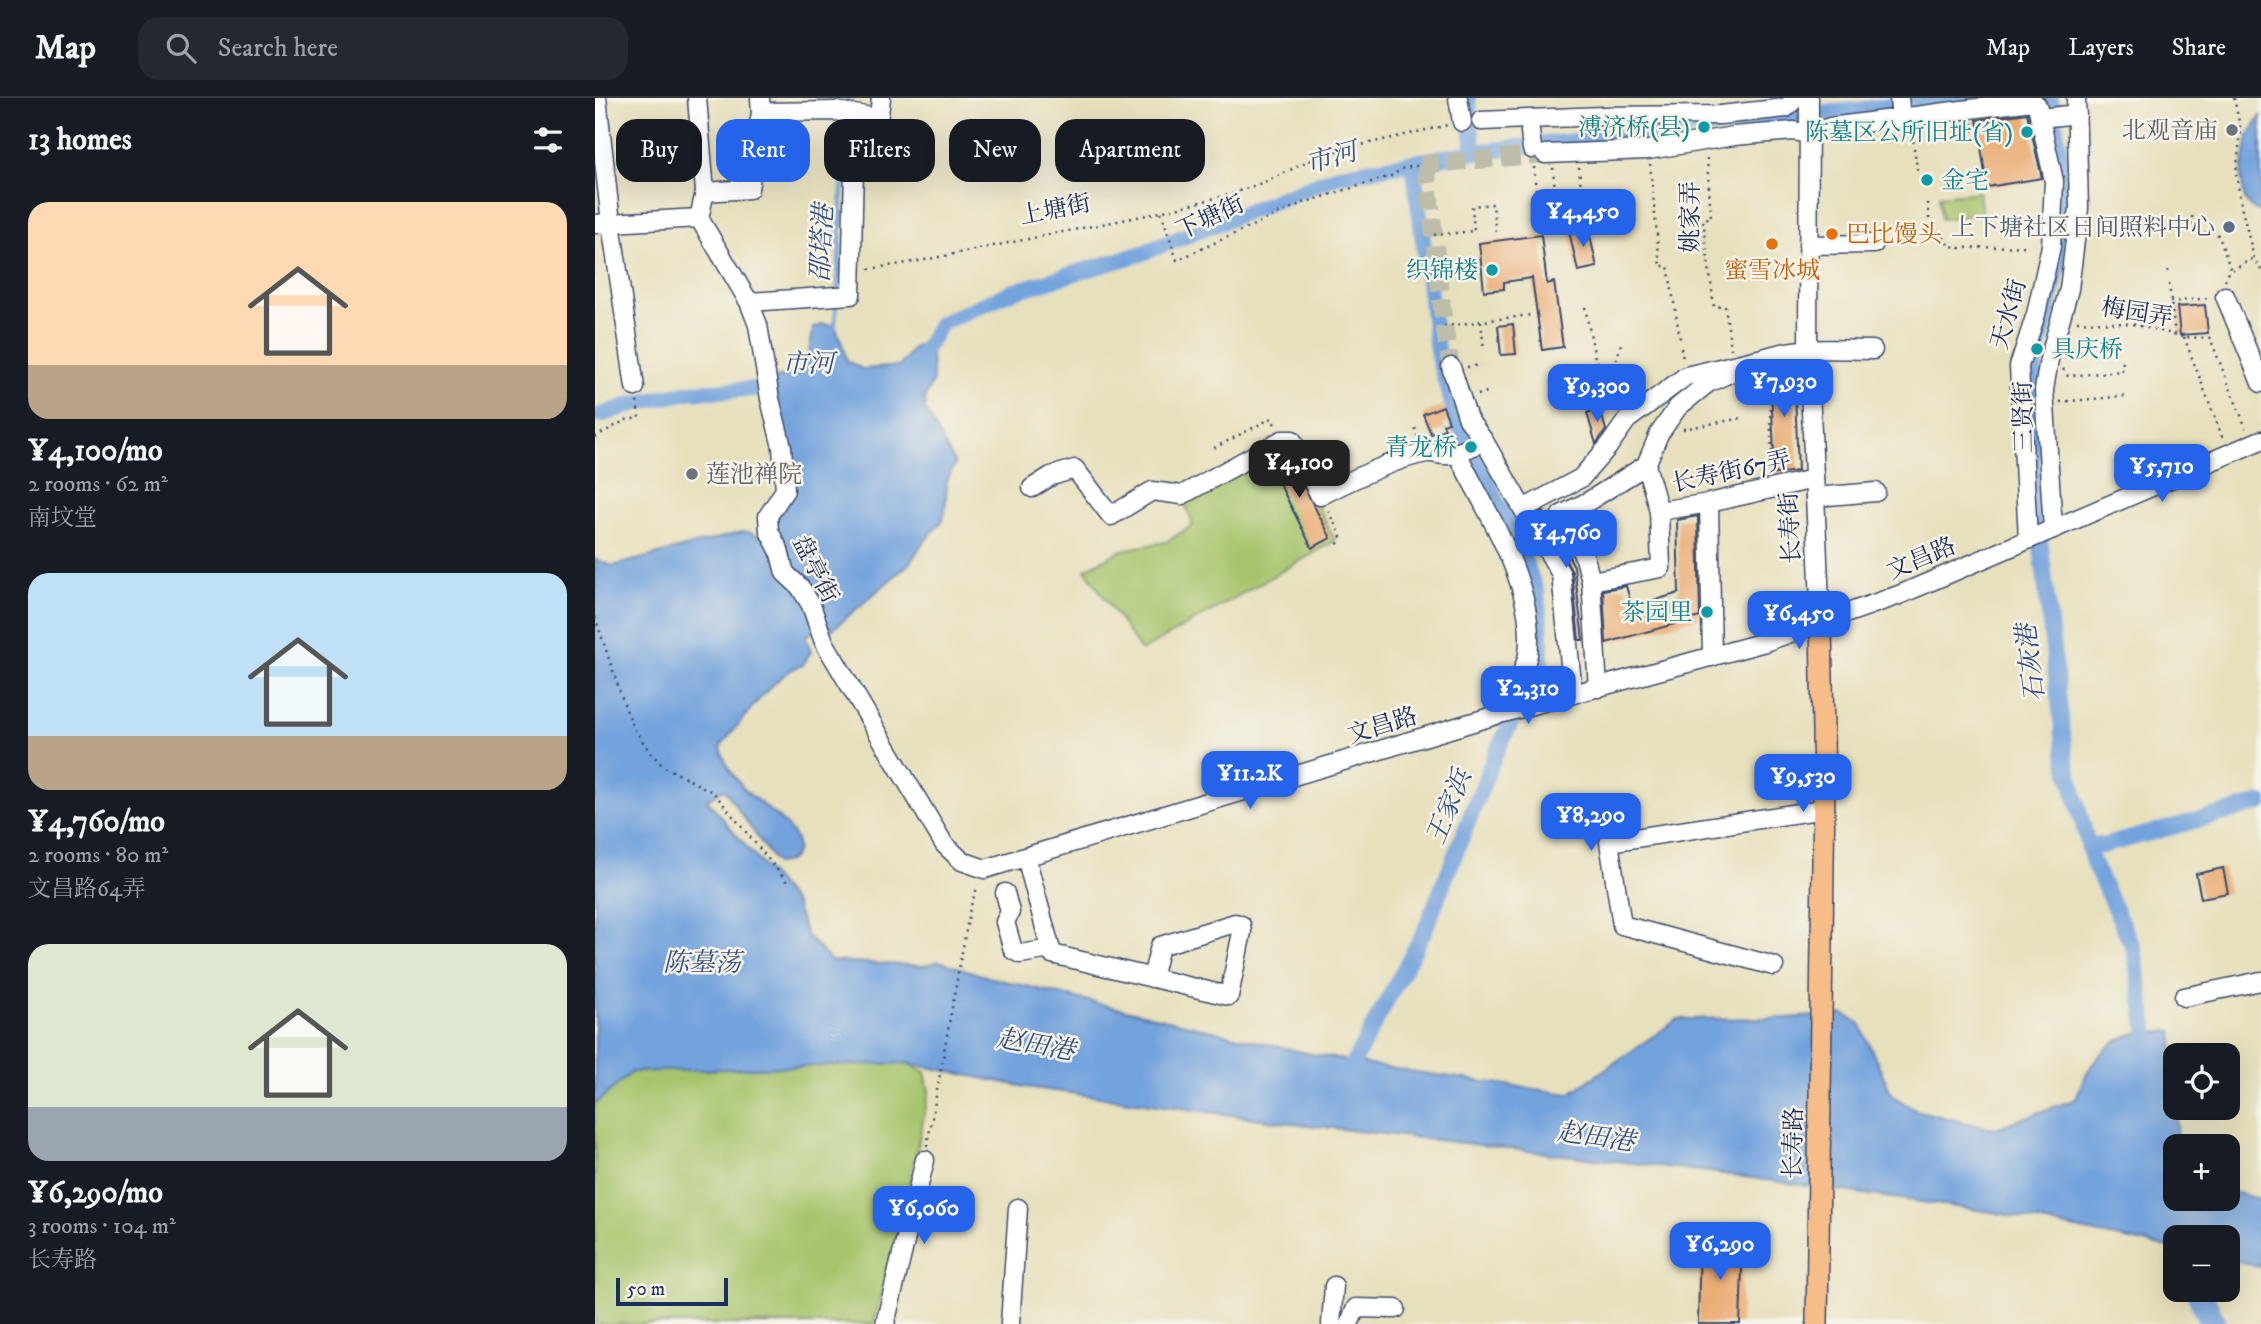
<!DOCTYPE html>
<meta charset="utf-8">
<style>
:root{--surface:#171b24;--page:#242831;--text:#f1f3f6;--muted:#9ea1a6;--line:#363941;--accent:#2563eb}
body{margin:0;font-family:"IM FELL DW Pica","Noto Serif SC",serif;background:var(--page);color:var(--text);height:100vh;display:flex;flex-direction:column;font-size:26px;white-space:nowrap}
*{box-sizing:border-box;margin:0}
p{font-size:23px;color:var(--muted)}
.icon{flex:none;width:38px;height:38px;fill:none;stroke:currentColor;stroke-width:2;stroke-linecap:round;stroke-linejoin:round}
.map{position:relative;flex:1;overflow:hidden}
.sheet{display:flex;flex-direction:column;background:var(--surface);width:595px}
.sheet>*{flex:none}
.guide{position:absolute;left:21px;top:21px;width:665px;height:63px;display:flex;gap:14px}
.tools{position:absolute;left:1568px;top:945px;display:grid;gap:14px}
.tools a{display:grid;place-items:center;width:77px;height:77px;border-radius:14px;background:var(--surface);box-shadow:0 7px 28px #0002;font-size:35px}
.scale{position:absolute;left:21px;bottom:18px;width:112px;box-sizing:border-box;padding-left:7px;border:4px solid #1b2f5e;border-top:0;font-size:19px;line-height:24px;white-space:nowrap;color:#1b2f5e;-webkit-text-stroke:5px #f7f3e8;paint-order:stroke}
.price{position:absolute;translate:-50% -60px;padding:0 16px;border-radius:14px;background:var(--accent);color:#fff;font-size:23px;line-height:46px;filter:drop-shadow(0 2px 4px #0008)}
.price::after{content:'';position:absolute;left:50%;top:42px;width:21px;height:16px;margin-left:-10px;background:inherit;clip-path:polygon(0 0,100% 0,50% 100%)}
.price.active{background:#222;color:#fff}
ul{padding:0;list-style:none}
li{display:grid;align-content:center;gap:14px;height:371px;padding:0 28px}
li span{display:grid;place-items:center;height:217px;border-radius:21px;color:#555}
li>.icon{margin-inline-start:auto}
span .icon{width:126px;height:126px;fill:#fffc;stroke-width:1}
li b{font-size:30px}
h2{display:flex;justify-content:space-between;align-items:center;height:84px;padding:0 28px;font-size:30px}
.pill{padding:0 24px;border-radius:21px;background:var(--surface);box-shadow:0 7px 28px #0002;font-size:24px;line-height:63px}
.pill.active{background:var(--accent);color:#fff}
header{display:flex;align-items:center;gap:42px;box-sizing:border-box;height:98px;padding:0 35px;background:var(--surface);border-bottom:2px solid var(--line)}
header strong{font-size:33px}
nav{display:flex;gap:38px;margin-inline-start:auto;font-size:24px}
.search{width:490px;height:63px;background:var(--page);display:flex;align-items:center;gap:18px;box-sizing:border-box;padding:0 24px;border-radius:21px;color:var(--muted);font-size:26px}
main{display:flex;flex:1;min-height:0}
.map>svg:first-child{display:block}
</style>
<header>
<strong>Map</strong>
<div class="search"><svg class="icon" aria-label="search" viewBox="0 0 24 24"><circle cx="10" cy="10" r="6"/><path d="M15 15l6 6"/></svg>Search here</div>
<nav><a>Map</a><a>Layers</a><a>Share</a></nav>
</header>
<main>
<section class="sheet">
<h2>13 homes<svg class="icon" aria-label="filters" viewBox="0 0 24 24"><path d="M4 7h16M4 17h16"/><circle cx="9" cy="7" r="2"/><circle cx="15" cy="17" r="2"/></svg></h2>
<ul>
<li><span style="background:linear-gradient(#ffd9b3 75%,#b9a48a 0)"><svg class="icon" aria-label="home" viewBox="0 0 24 24"><path d="M3 11l9-7 9 7M6 9v11h12V9"/></svg></span><div><b>¥4,100/mo</b><p>2 rooms · 62 m²</p><p>南坟堂</p></div></li>
<li><span style="background:linear-gradient(#bfe0f5 75%,#b9a48a 0)"><svg class="icon" aria-label="home" viewBox="0 0 24 24"><path d="M3 11l9-7 9 7M6 9v11h12V9"/></svg></span><div><b>¥4,760/mo</b><p>2 rooms · 80 m²</p><p>文昌路64弄</p></div></li>
<li><span style="background:linear-gradient(#dfe7d0 75%,#9aa5b1 0)"><svg class="icon" aria-label="home" viewBox="0 0 24 24"><path d="M3 11l9-7 9 7M6 9v11h12V9"/></svg></span><div><b>¥6,290/mo</b><p>3 rooms · 104 m²</p><p>长寿路</p></div></li>
</ul>
</section>
<div class="map">
<svg width="1666" height="1226" viewBox="0 0 1666 1226">
<rect width="100%" height="100%" fill="#f7f3e8"/>
<filter id="ink" filterUnits="userSpaceOnUse"><feTurbulence type="fractalNoise" baseFrequency=".0143" numOctaves="2"/><feDisplacementMap in="SourceGraphic" scale="14" xChannelSelector="R" yChannelSelector="G"/><feConvolveMatrix kernelMatrix="1 2 1 2 8 2 1 2 1" color-interpolation-filters="sRGB"/></filter>
<filter id="wash" filterUnits="userSpaceOnUse"><feTurbulence type="fractalNoise" baseFrequency=".00686" numOctaves="4" result="noise"/><feDisplacementMap in="SourceGraphic" scale="28" xChannelSelector="R" yChannelSelector="G"/><feGaussianBlur stdDeviation="1.57" result="paint"/><feColorMatrix in="noise" values="0 0 0 0 0 0 0 0 0 0 0 0 0 0 0 0 0 1.4 0 .05"/><feComposite in="paint" operator="in"/></filter>
<g filter="url(#wash)">
<rect width="100%" height="100%" fill="#e7e0bd"/>
<!-- green -->
<g fill="#a7c46c" stroke="#617a65" stroke-width="2">
<path d="M1384 94 1387 116 1346 121 1344 98Z"/>
<path d="M692 345 740 443 546 553 490 471 527 452 571 444 598 427 588 400Z"/>
<path d="M312 965 330 974 334 994 314 1089 279 1226H0V1006L37 974Z"/>
</g>
<!-- water -->
<g fill="#73a3dd" stroke="#47699e" stroke-width="2">
<path d="M1666 18V114L1656 110 1650 102 1646 79 1653 38Z"/>
<path d="M228 226 240 228 246 242 252 263 267 271 305 268 318 250 330 244 335 247 338 282 330 300V311L360 366 352 382 350 415 347 423 327 446 315 465 237 532 231 526 210 539 216 553 208 567C182 572 144 627 126 648 128 665 139 678 149 691 161 705 214 734 200 757 195 764 188 766 181 766L129 691 112 702 200 806 211 837 236 863 328 868 344 863 393 879 711 955 787 969 974 996 1083 921 1192 920 1248 916 1265 926 1297 997 1320 1012 1381 1027 1401 1030 1481 1001C1490 972 1507 946 1538 936 1550 933 1566 934 1578 933L1583 1048H1580V1101H1633V1093L1666 1101V1169L1633 1162V1139H1580V1151L1397 1114 1114 1074 695 1025 431 989 312 965 37 974 0 1006V461L18 468 147 434H154L165 439 177 433 192 393 178 296 164 297 160 286 162 282C210 276 211 278 218 230Z"/>
</g>
<g fill="none" stroke-linecap="round" stroke-linejoin="round">
<!-- stream -->
<g stroke="#73a3dd" stroke-width="4.5">
<path d="M243 195 250 18"/>
<path d="M239 233 242 204"/>
</g>
<!-- canal -->
<g stroke="#73a3dd" stroke-width="16">
<path d="M873 0 879 54"/>
<path d="M1456 0 1470 86 1468 149 1441 263 1437 371 1471 663 1498 765 1539 851 1555 954"/>
<path d="M322 265 346 225 416 194 545 156 745 77 879 54 1368 0"/>
<path d="M6 317 34 307 94 294 182 290"/>
<path d="M1493 746 1507 748 1666 705"/>
<path d="M750 980 829 834 902 652 946 568V538L942 495 926 453 863 326 843 259 818 65"/>
</g>
<!-- river -->
<path stroke="#73a3dd" stroke-width="26" d="M1603 1192 1618 1226"/>
</g>
<g id="blocks">
<!-- building -->
<g fill="#eaac75">
<path d="M1432 15 1447 80 1392 89 1382 22Z"/>
<path d="M993 129 1002 169 983 173 974 133Z"/>
<path d="M946 137 952 186 959 184 968 249 947 252 937 180 909 184V191L889 193 884 145Z"/>
<path d="M1610 207 1613 235 1585 237 1582 209Z"/>
<path d="M918 226 921 256 906 257 903 228Z"/>
<path d="M1186 267H1199L1203 373 1180 376 1175 270Z"/>
<path d="M848 308 854 324 848 326 850 331 836 336 828 316Z"/>
<path d="M1005 311 1011 332 1001 346 992 315Z"/>
<path d="M690 353 736 440 717 450 673 363Z"/>
<path d="M948 413 979 468 988 542H984L977 474 944 415Z"/>
<path d="M1103 418 1105 519 1011 545 1008 492 1031 488 1037 509 1084 495 1082 422Z"/>
<path d="M1628 770 1633 795 1606 800 1601 776Z"/>
<path d="M1105 1142 1148 1144 1145 1226H1103Z"/>
</g>
</g>
</g>
<g filter="url(#ink)">
<use href="#blocks" fill-opacity="0" stroke="#3a4a6c" stroke-width="2"/>
<g fill="none" stroke-linecap="round" stroke-linejoin="round">
<!-- minor-tunnel -->
<g stroke="#bebdaa" stroke-width="18" stroke-dasharray="18 9" stroke-linecap="butt">
<path d="M826 67 950 56"/>
<path d="M831 67 849 228 856 269"/>
</g>
<!-- minor casing -->
<g stroke="#3a4a6c" stroke-width="21">
<g id="minor">
<path d="M2 0 16 125 104 120 154 204 163 227 175 301 187 349 190 392 173 418 174 433 184 452 190 475 205 489 216 507 229 544 349 746 367 763 390 771 908 615 1170 544 1304 497 1666 342"/>
<path d="M102 0 110 94 104 120"/>
<path d="M863 0 867 24"/>
<path d="M1214 0 1213 250 1226 525"/>
<path d="M1304 0 1306 20"/>
<path d="M166 14 241 13 283 20"/>
<path d="M1446 20 1482 16"/>
<path d="M886 23 1007 18 1125 17 1191 10 1201 0"/>
<path d="M935 33 937 51"/>
<path d="M950 56 1053 52 1139 38 1199 33 1213 36 1235 29 1437 3 1442 7 1459 83 1456 148 1441 216 1424 268 1433 441"/>
<path d="M110 94 154 91 166 14 165 0"/>
<path d="M0 126 16 125 40 289"/>
<path d="M1213 147 1279 146"/>
<path d="M1630 198 1666 285"/>
<path d="M154 204 256 197 259 69C262 51 275 39 282 23 285 16 285 7 286 0"/>
<path d="M1164 262C1198 247 1242 252 1278 252"/>
<path d="M856 269 873 321 889 343"/>
<path d="M862 355C891 414 942 488 933 556 930 573 915 598 908 615"/>
<path d="M437 390 456 378 480 371 516 418 557 393 587 397 687 342H697L725 398C754 383 801 360 832 355 838 354 846 358 853 357 865 355 878 348 889 343L928 411 986 380 1013 349 1032 322 1091 278 1172 259"/>
<path d="M1220 399 1281 394"/>
<path d="M1114 405 1117 559"/>
<path d="M928 411 966 476 978 596"/>
<path d="M1064 413 1114 405 1219 381"/>
<path d="M1458 431 1449 292 1454 261 1474 191 1484 110 1481 0"/>
<path d="M996 483 1066 470 1064 413 1051 367 1064 336 1083 309 1113 285 1135 275"/>
<path d="M1003 590 996 483 990 460 966 417 994 403 1051 367"/>
<path d="M431 759 457 856 634 898 647 834 646 827 640 825 565 848 557 880"/>
<path d="M410 795 415 814 410 824 418 852 425 856 456 851"/>
<path d="M1179 868 1027 827 1014 744 1229 711"/>
<path d="M1589 899 1666 883"/>
<path d="M290 1226 330 1062"/>
<path d="M415 1226 423 1110"/>
<path d="M736 1226 739 1188"/>
<path d="M754 1226 761 1210 801 1211"/>
</g>
</g>
<!-- major casing -->
<g stroke="#3a4a6c" stroke-width="24">
<path id="major" d="M1222 1226 1229 689 1226 525"/>
</g>
<!-- path -->
<g stroke="#3a4a6c" stroke-width="2.5" stroke-dasharray="2 5" stroke-linecap="butt">
<path d="M1639 0 1646 33 1641 75 1647 112 1659 160 1666 172"/>
<path d="M1377 25 1379 35"/>
<path d="M1317 36 1323 77"/>
<path d="M1112 60 1116 120 1108 121 1119 209 1130 208 1136 251"/>
<path d="M1055 66 1065 168H1073L1085 241"/>
<path d="M939 69 941 94"/>
<path d="M984 69 989 125"/>
<path d="M958 70 963 130"/>
<path d="M1332 105 1336 133 1351 141 1353 147 1364 150 1433 148"/>
<path d="M566 114 582 162 705 106 799 77 805 71 826 67"/>
<path d="M1597 118 1601 137 1618 133 1624 138 1636 173"/>
<path d="M1321 136H1338"/>
<path d="M839 137 879 133 877 108 898 106 901 138"/>
<path d="M274 171 319 164 557 116 633 97 675 82 711 64 745 52 853 27"/>
<path d="M1573 172V177"/>
<path d="M1630 183 1633 174 1659 160"/>
<path d="M1574 186 1580 237"/>
<path d="M1575 204 1614 200"/>
<path d="M990 209 1000 260 1016 282 1023 307"/>
<path d="M1482 223 1538 226 1589 239 1615 240 1651 330"/>
<path d="M886 224 889 252"/>
<path d="M849 228 936 217"/>
<path d="M1589 239 1628 341"/>
<path d="M1086 250 1088 261"/>
<path d="M872 269 886 267"/>
<path d="M1468 271 1473 278 1527 273 1528 262"/>
<path d="M1173 275 1177 355"/>
<path d="M1016 282 1026 246"/>
<path d="M883 297 892 294"/>
<path d="M1465 304 1531 298"/>
<path d="M820 330 823 340"/>
<path d="M1088 331 1147 320"/>
<path d="M0 339 31 322 44 320 42 303"/>
<path d="M619 350 677 320 681 329"/>
<path d="M733 413 746 438 741 451"/>
<path d="M0 519 30 609 40 632 55 654 68 668 119 695 192 784"/>
<path d="M332 1048 375 810 383 787"/>
</g>
<!-- minor -->
<use href="#minor" stroke="#fff" stroke-width="18"/>
<!-- major -->
<use href="#major" stroke="#f7bd88" stroke-width="21"/>
</g>
</g>
<!-- markers -->
<g fill="#0f9aa8" stroke="#f7f3e8" stroke-width="2.5">
<circle cx="1109" cy="29" r="7"/>
<circle cx="1432" cy="34" r="7"/>
<circle cx="1332" cy="82" r="7"/>
<circle cx="897" cy="172" r="7"/>
<circle cx="1442" cy="251" r="7"/>
<circle cx="876" cy="349" r="7"/>
<circle cx="1112" cy="514" r="7"/>
</g>
<g fill="#6b7280" stroke="#f7f3e8" stroke-width="2.5">
<circle cx="1637" cy="32" r="7"/>
<circle cx="97" cy="376" r="7"/>
</g>
<circle fill="#5c6f8a" stroke="#f7f3e8" stroke-width="2.5" cx="1634" cy="129" r="7"/>
<g fill="#e8710a" stroke="#f7f3e8" stroke-width="2.5">
<circle cx="1237" cy="136" r="7"/>
<circle cx="1177" cy="146" r="7"/>
</g>
<g text-anchor="middle" stroke-width="5" stroke-linejoin="round" paint-order="stroke">
<!-- culture labels -->
<g font-size="24" fill="#0d838f" stroke="#f7f3e8" text-anchor="end">
<text x="1095" y="37">溥济桥(县)</text>
<text x="1418" y="42">陈墓区公所旧址(省)</text>
<text x="1346" y="90" text-anchor="start">金宅</text>
<text x="883" y="180">织锦楼</text>
<text x="1456" y="259" text-anchor="start">具庆桥</text>
<text x="862" y="357">青龙桥</text>
<text x="1098" y="522">茶园里</text>
</g>
<!-- worship labels -->
<g font-size="24" fill="#5b616d" stroke="#f7f3e8" text-anchor="end">
<text x="1623" y="40">北观音庙</text>
<text x="111" y="384" text-anchor="start">莲池禅院</text>
</g>
<!-- street labels -->
<g font-size="24" fill="#1b2f5e" stroke="#f7f3e8">
<text transform="translate(460 111) rotate(-11)" y="8">上塘街</text>
<text transform="translate(615 119) rotate(-25)" y="8">下塘街</text>
<text transform="translate(1095 119) rotate(-90)" y="8">姚家弄</text>
<text transform="translate(1542 214) rotate(9)" y="8">梅园弄</text>
<text transform="translate(1413 216) rotate(-74)" y="8">天水街</text>
<text transform="translate(1428 319) rotate(-91)" y="8">三贤街</text>
<text transform="translate(1136 373) rotate(-12)" y="8">长寿街67弄</text>
<text transform="translate(1195 430) rotate(-93)" y="8">长寿街</text>
<text transform="translate(1326 460) rotate(-23)" y="8">文昌路</text>
<text transform="translate(221 471) rotate(63)" y="8">盘亭街</text>
<text transform="translate(787 627) rotate(-17)" y="8">文昌路</text>
<text transform="translate(1198 1045) rotate(-89)" y="8">长寿路</text>
</g>
<!-- service labels -->
<g font-size="24" fill="#4e5e75" stroke="#f7f3e8" text-anchor="end">
<text x="1620" y="137">上下塘社区日间照料中心</text>
</g>
<!-- food labels -->
<g font-size="24" fill="#c56008" stroke="#f7f3e8" text-anchor="start">
<text x="1251" y="144">巴比馒头</text>
<text x="1177" y="180" text-anchor="middle">蜜雪冰城</text>
</g>
<!-- water labels -->
<g font-size="26" font-style="italic" fill="#355284" stroke="#f7f3e8">
<text transform="translate(736 59) rotate(-16)" y="9">市河</text>
<text transform="translate(226 145) rotate(-87)" y="9">邵塔港</text>
<text x="213" y="274">市河</text>
<text transform="translate(1435 565) rotate(-97)" y="9">石灰港</text>
<text transform="translate(853 709) rotate(-68)" y="9">王家浜</text>
<text x="107" y="873">陈墓荡</text>
<text transform="translate(441 946) rotate(10)" y="9">赵田港</text>
<text transform="translate(1001 1038) rotate(8)" y="9">赵田港</text>
</g>
</g>
</svg>
<div class="tools">
<a><svg class="icon" aria-label="locate" viewBox="0 0 24 24"><circle cx="12" cy="12" r="6"/><path d="M12 2v4M12 18v4M2 12h4M18 12h4"/></svg></a>
<a>+</a>
<a>−</a>
</div>
<div class="scale">50 m</div>
<b class="price" style="left:988px;top:151px">¥4,450</b>
<b class="price" style="left:1189px;top:321px">¥7,930</b>
<b class="price" style="left:1002px;top:326px">¥9,300</b>
<b class="price active" style="left:704px;top:402px">¥4,100</b>
<b class="price" style="left:1567px;top:406px">¥5,710</b>
<b class="price" style="left:971px;top:472px">¥4,760</b>
<b class="price" style="left:1204px;top:553px">¥6,450</b>
<b class="price" style="left:933px;top:628px">¥2,310</b>
<b class="price" style="left:655px;top:713px">¥11.2K</b>
<b class="price" style="left:1208px;top:716px">¥9,530</b>
<b class="price" style="left:996px;top:755px">¥8,290</b>
<b class="price" style="left:329px;top:1148px">¥6,060</b>
<b class="price" style="left:1125px;top:1184px">¥6,290</b>
<div class="guide">
<a class="pill">Buy</a>
<a class="pill active">Rent</a>
<a class="pill">Filters</a>
<a class="pill">New</a>
<a class="pill">Apartment</a>
</div>
</div>
</main>
